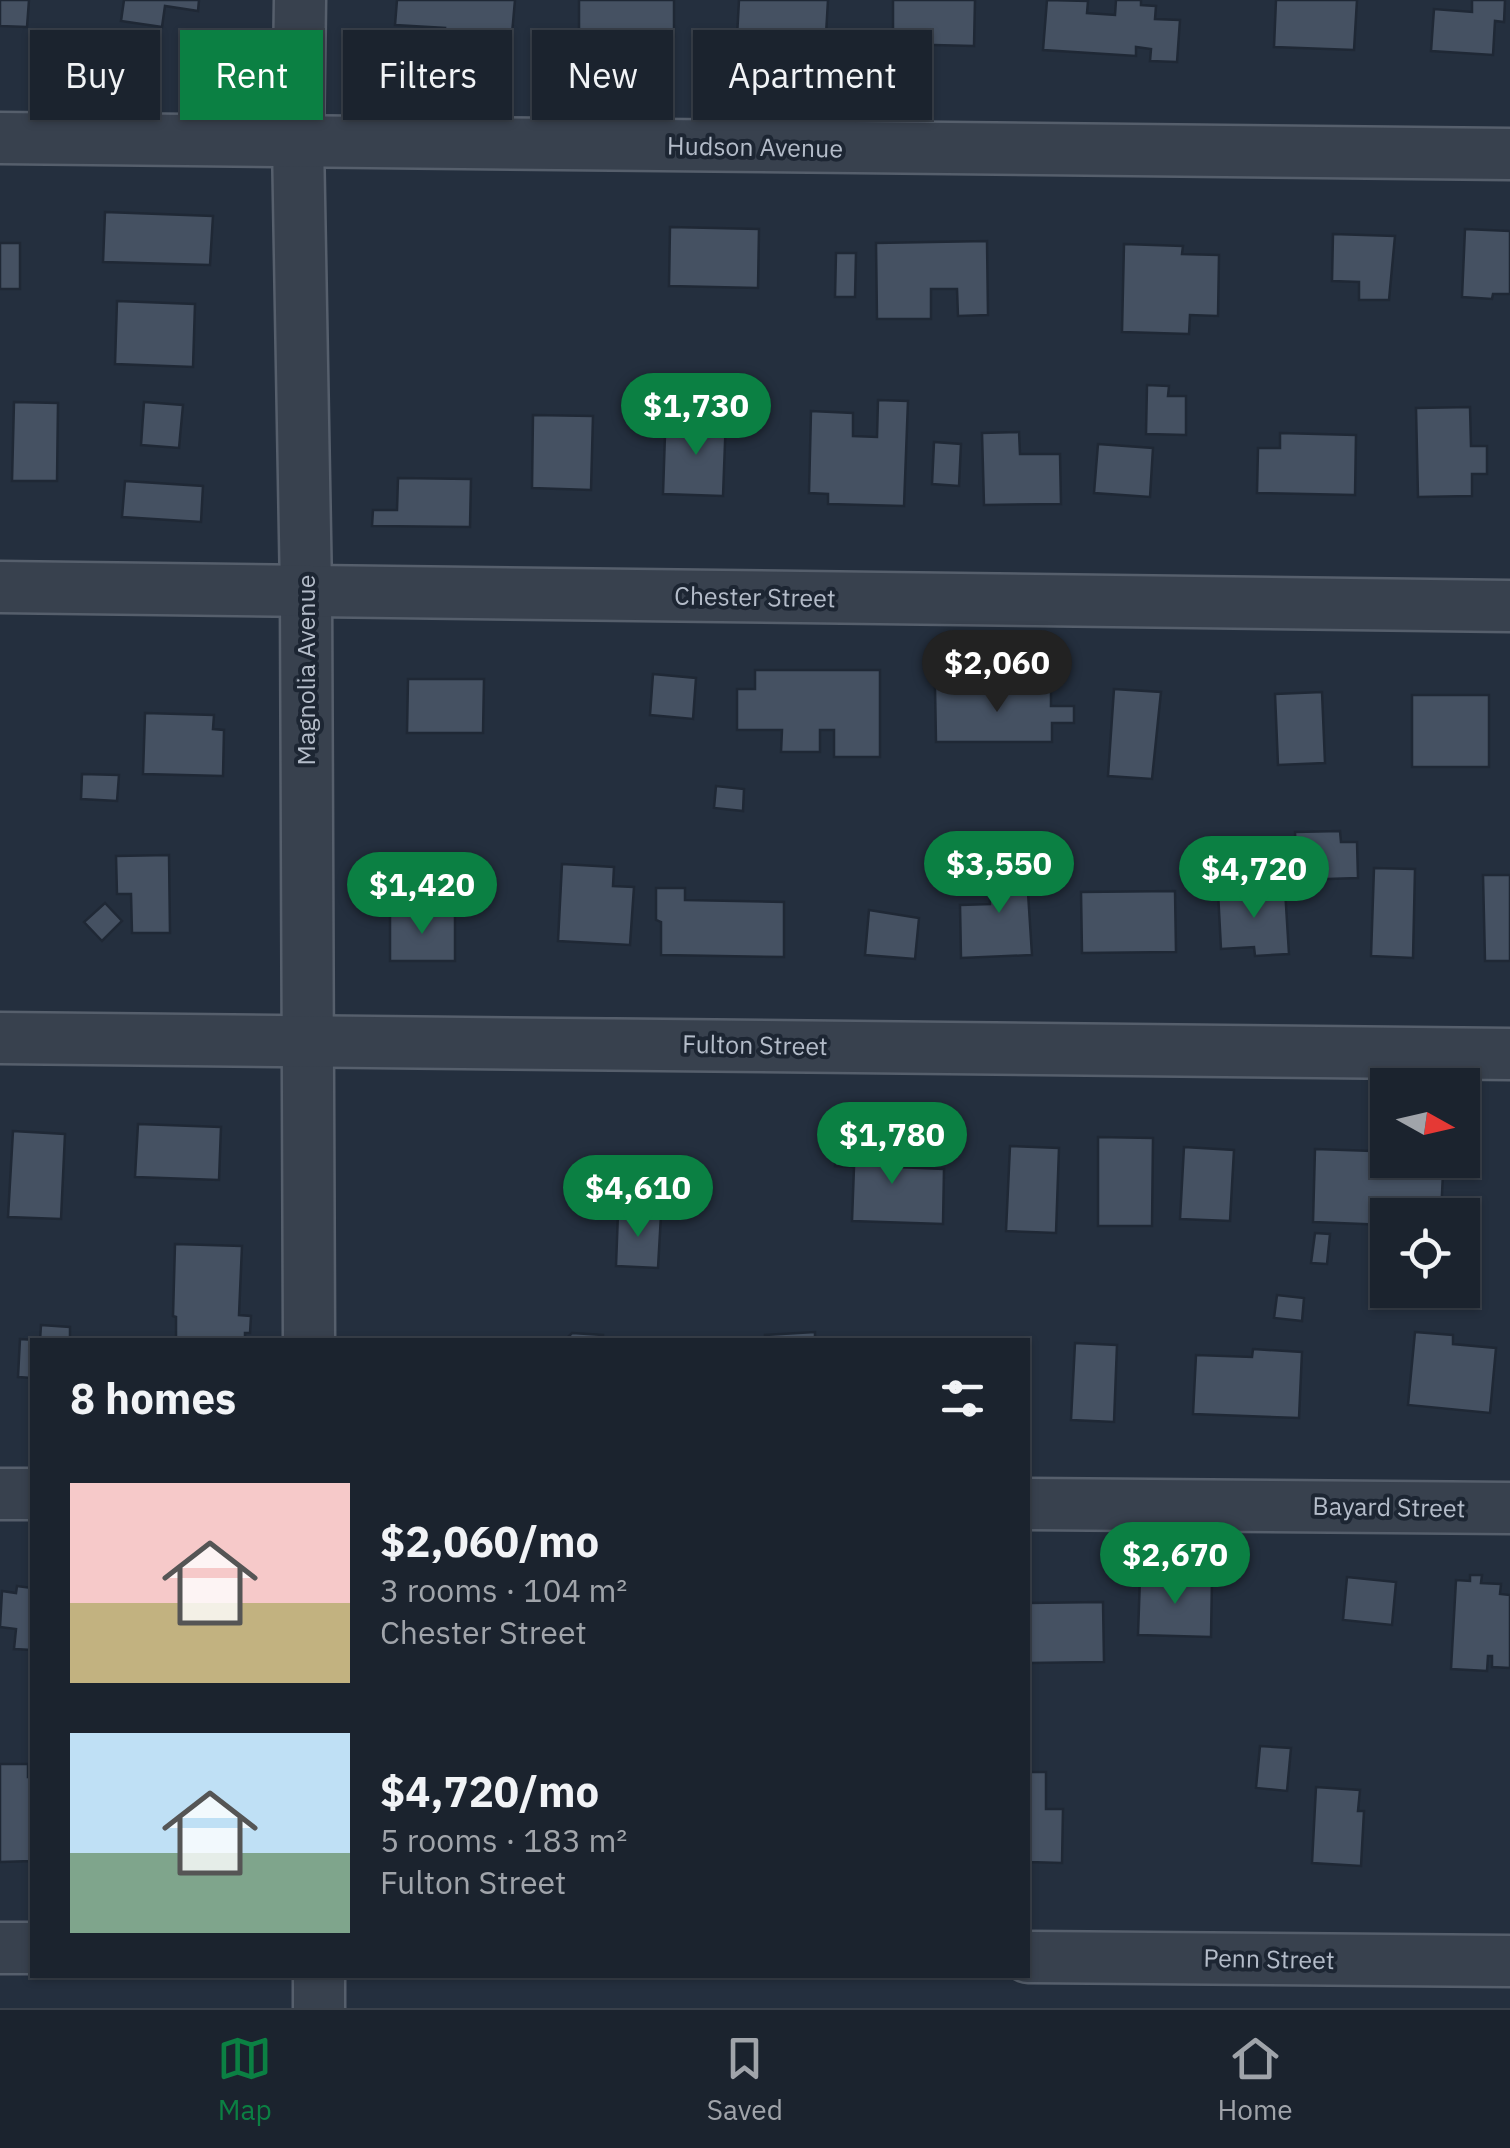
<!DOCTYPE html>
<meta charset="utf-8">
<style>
:root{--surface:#1b232e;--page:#242b36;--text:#f1f3f6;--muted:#a0a4aa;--line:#39404a;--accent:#0b8043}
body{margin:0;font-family:"IBM Plex Sans",sans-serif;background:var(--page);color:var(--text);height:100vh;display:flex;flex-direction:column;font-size:38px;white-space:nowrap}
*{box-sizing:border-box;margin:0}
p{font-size:32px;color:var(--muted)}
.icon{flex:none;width:55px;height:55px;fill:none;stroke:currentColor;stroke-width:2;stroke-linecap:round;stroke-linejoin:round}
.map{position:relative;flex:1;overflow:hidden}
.details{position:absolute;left:30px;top:1338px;width:1000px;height:640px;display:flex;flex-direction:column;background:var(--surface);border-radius:0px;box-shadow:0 2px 8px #0004,0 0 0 2px var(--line)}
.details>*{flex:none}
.banner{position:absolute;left:30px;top:30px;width:1000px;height:90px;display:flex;gap:20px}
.needle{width:65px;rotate:98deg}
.tools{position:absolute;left:1370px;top:1068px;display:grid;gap:20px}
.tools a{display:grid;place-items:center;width:110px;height:110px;border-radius:0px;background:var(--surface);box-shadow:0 2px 8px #0004,0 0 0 2px var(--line);font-size:50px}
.price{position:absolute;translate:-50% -85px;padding:0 22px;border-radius:35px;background:var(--accent);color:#fff;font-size:32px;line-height:65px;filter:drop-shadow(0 2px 5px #0008)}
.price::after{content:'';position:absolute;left:50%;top:60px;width:30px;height:22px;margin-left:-15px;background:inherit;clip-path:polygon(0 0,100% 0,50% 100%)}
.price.selected{background:#222;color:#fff}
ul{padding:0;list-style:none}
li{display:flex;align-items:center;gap:30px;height:250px;padding:0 40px}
li span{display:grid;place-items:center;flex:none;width:280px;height:200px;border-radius:0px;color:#555}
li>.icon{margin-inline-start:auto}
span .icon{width:120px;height:120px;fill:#fffc;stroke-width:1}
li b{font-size:42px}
h2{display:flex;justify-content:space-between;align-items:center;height:120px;padding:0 40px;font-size:42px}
.tag{padding:0 35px;border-radius:0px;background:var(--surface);box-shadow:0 2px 8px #0004,0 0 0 2px var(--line);font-size:35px;line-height:90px}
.tag.selected{background:var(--accent);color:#fff}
.menu{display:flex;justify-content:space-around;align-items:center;height:140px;border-top:2px solid var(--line);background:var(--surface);font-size:28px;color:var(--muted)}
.menu a{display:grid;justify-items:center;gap:5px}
.menu .selected{color:var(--accent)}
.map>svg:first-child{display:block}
</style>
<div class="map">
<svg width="1510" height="2008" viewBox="0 0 1510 2008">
<rect width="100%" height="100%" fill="#242f3e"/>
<!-- building -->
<g fill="#455162" stroke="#1f2835" stroke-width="2.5">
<path d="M0 0H29L27 27 0 26Z"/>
<path d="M124 0H199L198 11 165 6 162 27 121 21Z"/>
<path d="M397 0H515L512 34 477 31 475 37 444 35 445 28 395 25Z"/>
<rect x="579" y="0" width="95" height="36"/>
<path d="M739 0H828L826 35 806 34V41L737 37Z"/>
<path d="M893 0H975L974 46 893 44Z"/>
<path d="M1047 0 1088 1 1087 13 1115 15 1116 0H1141V5L1156 6 1155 19 1180 20 1177 62 1150 61 1151 49 1136 47V56L1043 50Z"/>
<path d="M1276 0H1357L1354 50 1274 47Z"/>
<path d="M1472 0H1505L1504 22 1495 21 1493 55 1431 51 1434 9 1472 12Z"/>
<path d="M105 212 213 216 210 265 103 262Z"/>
<path d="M670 227 759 229 758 288 669 286Z"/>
<path d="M1465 229 1510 231V294H1493L1492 299 1462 297Z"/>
<path d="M1333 234 1395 236 1389 300H1359V282L1332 281Z"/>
<path d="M987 241 988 315 958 316 957 289H931V319H877L876 243Z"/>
<rect x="0" y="243" width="20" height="46"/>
<path d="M1124 244 1183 246 1182 254 1219 255 1218 316 1190 315 1189 334 1122 332Z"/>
<path d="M836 253H856L855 297H835Z"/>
<path d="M117 301 195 304 193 367 115 364Z"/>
<path d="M1147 385 1169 386 1168 396H1186V435L1146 434Z"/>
<path d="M878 400 908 401 904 506 828 504V494L809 493 811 411 853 413V436L877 437Z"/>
<path d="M14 402 58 403 57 481H12Z"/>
<path d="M144 402 183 405 179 448 141 445Z"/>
<path d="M1470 407 1471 446H1487V474H1472V496L1418 497 1416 408Z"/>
<path d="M533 415 593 416 591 490 532 488Z"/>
<path d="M685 416 726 417 723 496 663 494 665 434 683 435Z"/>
<path d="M1019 432 1020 454H1060L1061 504 984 505 982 433Z"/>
<path d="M1280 433 1356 435 1355 495 1257 493 1258 448H1280Z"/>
<path d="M934 442 961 444 959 486 932 484Z"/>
<path d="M1098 444 1153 448 1150 497 1094 493Z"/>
<path d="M398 478 471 479 470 527 372 526 373 510H397Z"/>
<path d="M125 481 203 486 201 522 122 517Z"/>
<path d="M755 670H880V757H834V730H820V752H781L782 730H737V689H755Z"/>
<path d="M653 674 696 678 693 719 650 715Z"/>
<path d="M408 679H484L483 733H407Z"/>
<path d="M935 687 1051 688V706H1074V723H1052V742H936Z"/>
<path d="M1114 689 1161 692 1152 779 1108 776Z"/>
<path d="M1322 692 1325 763 1278 765 1275 694Z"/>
<rect x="1412" y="695" width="77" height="72"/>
<path d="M145 713 214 715 213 729 224 730 223 776 143 774Z"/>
<path d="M82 774 119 775 117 801 81 799Z"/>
<path d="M716 786 744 789 743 811 714 808Z"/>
<path d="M1340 831 1341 842H1357L1358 878 1297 880 1295 832Z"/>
<path d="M169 855 170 933H132L131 894H117L116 856Z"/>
<path d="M1026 861 1032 955 961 958 960 905 990 904 988 862Z"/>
<path d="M562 864 614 867 613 886 634 887 630 945 558 941Z"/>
<path d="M1374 868 1415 869 1413 958 1371 956Z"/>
<path d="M1483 875H1510V961H1485Z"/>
<path d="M656 888H685V900L784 902V957L661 955V922L656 920Z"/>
<path d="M1285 889 1289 954 1255 956 1254 947 1221 949 1218 892Z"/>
<path d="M1175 891 1176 952 1082 953 1081 892Z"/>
<path d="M105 903 122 921 102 941 84 922Z"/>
<path d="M869 910 919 918 915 959 865 955Z"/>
<rect x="390" y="913" width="65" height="48"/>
<path d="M138 1124 221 1127 219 1180 135 1177Z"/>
<path d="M13 1131 65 1134 61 1219 8 1217Z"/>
<path d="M1098 1137 1153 1138 1152 1226H1098Z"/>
<path d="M855 1141 897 1142V1167L944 1169 943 1224 852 1221 854 1167 835 1166 836 1151 855 1152Z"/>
<path d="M1010 1146 1059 1148 1056 1233 1006 1231Z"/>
<path d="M1184 1147 1234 1150 1230 1221 1180 1219Z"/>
<path d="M1315 1149 1373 1151V1169L1443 1173 1441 1215H1388V1225L1313 1222Z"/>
<path d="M618 1213 661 1215 658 1268 616 1266Z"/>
<path d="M1315 1233 1330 1234 1327 1264 1311 1263Z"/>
<path d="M175 1244 242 1246 239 1315 251 1316 250 1333H245V1340H176V1317L173 1316Z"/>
<path d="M1277 1295 1304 1298 1302 1321 1274 1318Z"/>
<path d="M41 1325 70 1327V1340H40Z"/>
<path d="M815 1332V1340H765V1335Z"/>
<path d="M1415 1332 1453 1335V1344L1496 1348 1490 1413 1408 1405Z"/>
<path d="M572 1333 603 1335V1340H565Z"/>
<path d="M20 1339 36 1340H32V1378L18 1377Z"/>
<path d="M1075 1343 1117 1345 1114 1422 1071 1420Z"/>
<path d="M1253 1349 1302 1352 1299 1418 1193 1414 1196 1355 1252 1357Z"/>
<path d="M1470 1575H1482L1481 1583 1501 1584 1500 1594 1510 1595V1668L1492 1667V1656H1488L1487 1671 1451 1669 1456 1580 1470 1581Z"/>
<path d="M1140 1577 1212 1579 1211 1637 1138 1635Z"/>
<path d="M1347 1577 1396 1582 1392 1625 1343 1620Z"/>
<path d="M17 1586 32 1588V1650L14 1649 16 1629 0 1627 2 1591 16 1593Z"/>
<path d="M1103 1602 1104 1662 1028 1663V1603Z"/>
<path d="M1260 1746 1291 1748 1287 1791 1256 1788Z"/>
<path d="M0 1764H28V1777H32V1861L0 1862Z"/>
<path d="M1028 1772H1046V1809H1063L1062 1863 1028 1862Z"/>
<path d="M1316 1787 1360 1790 1358 1811H1364L1361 1866 1312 1863Z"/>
</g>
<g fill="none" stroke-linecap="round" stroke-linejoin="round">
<!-- minor casing -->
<g stroke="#565f6c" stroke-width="55">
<g id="minor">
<path d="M300 0 298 142 306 591 309 1340"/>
<path d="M0 138 1510 154"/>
<path d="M0 587 1510 606"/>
<path d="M0 1038 1510 1054"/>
<path d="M0 1494H32"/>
<path d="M1028 1504 1510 1508"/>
<path d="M0 1948H32"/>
<path d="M1028 1957 1510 1961"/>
<path d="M319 2008V1975"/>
</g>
</g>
<!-- minor -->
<use href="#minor" stroke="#38414e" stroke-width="50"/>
</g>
<g text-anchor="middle" stroke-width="8" stroke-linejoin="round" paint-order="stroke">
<!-- street labels -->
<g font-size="25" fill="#b4bcc9" stroke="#1d2633">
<text transform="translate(755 147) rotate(1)" y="9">Hudson Avenue</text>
<text transform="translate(755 597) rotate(1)" y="9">Chester Street</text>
<text transform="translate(306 670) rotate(-90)" y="9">Magnolia Avenue</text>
<text transform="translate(755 1045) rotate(1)" y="9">Fulton Street</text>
<text transform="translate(1389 1507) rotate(1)" y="9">Bayard Street</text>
<text transform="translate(1269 1959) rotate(1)" y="9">Penn Street</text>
</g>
</g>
</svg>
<div class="tools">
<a><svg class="needle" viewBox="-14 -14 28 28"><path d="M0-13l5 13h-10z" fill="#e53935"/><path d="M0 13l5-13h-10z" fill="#a0a4aa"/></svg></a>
<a><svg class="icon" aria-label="locate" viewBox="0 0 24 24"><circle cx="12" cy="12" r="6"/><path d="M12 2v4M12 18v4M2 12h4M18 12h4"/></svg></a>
</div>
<b class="price" style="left:696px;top:458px">$1,730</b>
<b class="price selected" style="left:997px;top:715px">$2,060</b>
<b class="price" style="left:999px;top:916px">$3,550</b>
<b class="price" style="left:1254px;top:921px">$4,720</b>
<b class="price" style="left:422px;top:937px">$1,420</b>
<b class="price" style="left:892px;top:1187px">$1,780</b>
<b class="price" style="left:638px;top:1240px">$4,610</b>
<b class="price" style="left:1175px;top:1607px">$2,670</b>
<div class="banner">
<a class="tag">Buy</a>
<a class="tag selected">Rent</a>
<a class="tag">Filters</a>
<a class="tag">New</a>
<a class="tag">Apartment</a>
</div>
<section class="details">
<h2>8 homes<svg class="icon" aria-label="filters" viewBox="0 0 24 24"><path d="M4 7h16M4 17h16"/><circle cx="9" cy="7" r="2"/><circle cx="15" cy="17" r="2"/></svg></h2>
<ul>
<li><span style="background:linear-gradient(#f6c9c9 60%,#c2b280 0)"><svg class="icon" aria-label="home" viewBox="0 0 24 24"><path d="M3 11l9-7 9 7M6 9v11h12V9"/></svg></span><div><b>$2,060/mo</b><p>3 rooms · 104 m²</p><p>Chester Street</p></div></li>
<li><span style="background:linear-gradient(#bfe0f5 60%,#7fa58c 0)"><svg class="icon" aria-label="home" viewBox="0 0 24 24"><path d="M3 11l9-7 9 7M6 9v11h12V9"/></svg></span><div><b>$4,720/mo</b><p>5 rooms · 183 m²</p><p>Fulton Street</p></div></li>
</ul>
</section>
</div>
<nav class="menu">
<a class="selected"><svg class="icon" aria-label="map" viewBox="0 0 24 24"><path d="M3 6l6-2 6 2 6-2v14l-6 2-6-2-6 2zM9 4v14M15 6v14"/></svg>Map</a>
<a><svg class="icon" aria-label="saved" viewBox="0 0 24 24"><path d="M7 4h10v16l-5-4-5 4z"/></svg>Saved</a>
<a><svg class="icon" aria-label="home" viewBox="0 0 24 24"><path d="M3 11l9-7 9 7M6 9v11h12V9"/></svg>Home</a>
</nav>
